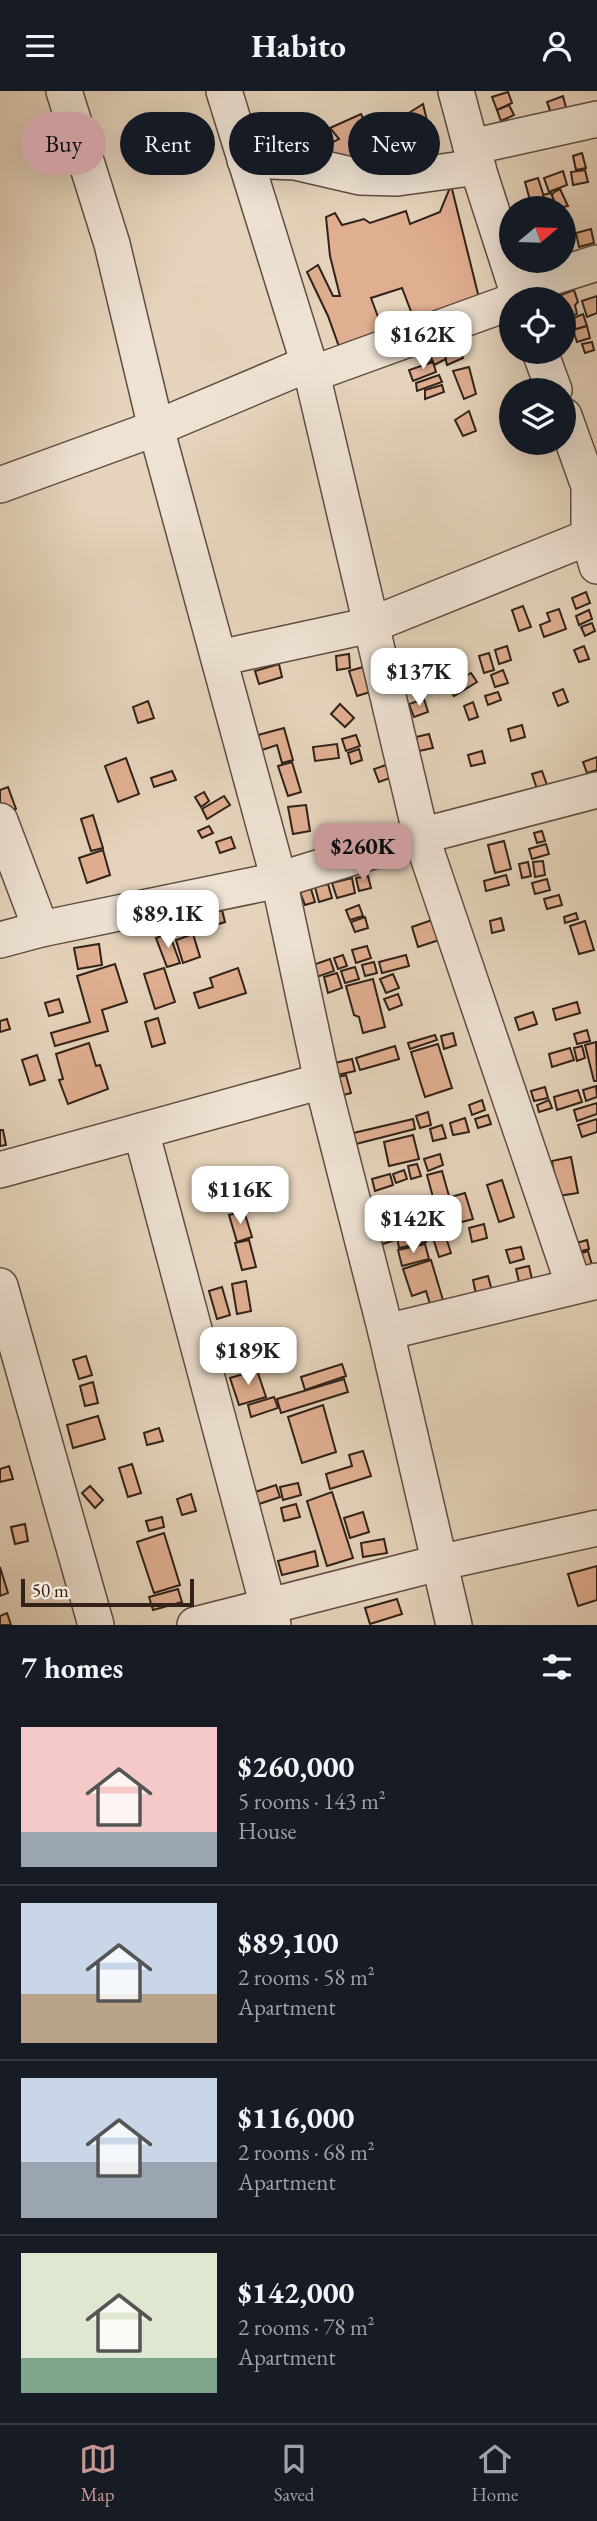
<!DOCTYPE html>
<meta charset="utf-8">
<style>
:root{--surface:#171b24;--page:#242831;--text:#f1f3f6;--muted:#9ea1a6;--line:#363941;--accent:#c59692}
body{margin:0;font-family:"EB Garamond",serif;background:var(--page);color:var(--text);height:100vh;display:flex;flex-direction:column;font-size:26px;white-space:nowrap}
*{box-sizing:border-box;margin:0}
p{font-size:23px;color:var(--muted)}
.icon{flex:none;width:38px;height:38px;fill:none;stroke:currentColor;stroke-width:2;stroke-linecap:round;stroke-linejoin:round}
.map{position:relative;height:1534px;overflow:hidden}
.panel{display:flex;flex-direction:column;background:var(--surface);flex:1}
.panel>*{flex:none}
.banner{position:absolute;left:21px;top:21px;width:556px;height:63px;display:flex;gap:14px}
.needle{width:46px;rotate:71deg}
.buttons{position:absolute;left:499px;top:105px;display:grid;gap:14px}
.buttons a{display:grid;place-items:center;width:77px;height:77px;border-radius:50%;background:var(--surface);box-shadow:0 7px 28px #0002;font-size:35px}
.scale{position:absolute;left:21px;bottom:18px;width:173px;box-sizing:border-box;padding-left:7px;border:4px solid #322219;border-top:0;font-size:19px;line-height:24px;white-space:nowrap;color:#322219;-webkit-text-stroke:5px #eee2d3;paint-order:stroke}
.price{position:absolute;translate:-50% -60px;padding:0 16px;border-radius:14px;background:#fff;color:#222;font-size:23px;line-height:46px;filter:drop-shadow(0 2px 4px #0008)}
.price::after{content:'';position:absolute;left:50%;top:42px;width:21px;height:16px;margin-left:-10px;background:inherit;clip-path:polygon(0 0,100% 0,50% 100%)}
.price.current{background:var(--accent);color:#111}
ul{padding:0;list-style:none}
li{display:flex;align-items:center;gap:21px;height:175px;padding:0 21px}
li+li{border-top:2px solid var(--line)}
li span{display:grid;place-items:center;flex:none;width:196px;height:140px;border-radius:0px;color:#555}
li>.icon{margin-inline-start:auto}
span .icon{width:84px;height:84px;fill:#fffc;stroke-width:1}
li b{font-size:30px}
h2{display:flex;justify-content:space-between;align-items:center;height:84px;padding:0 21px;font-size:30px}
.pill{padding:0 24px;border-radius:32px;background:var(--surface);box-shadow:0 7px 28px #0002;font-size:24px;line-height:63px}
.pill.current{background:var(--accent);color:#111}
header{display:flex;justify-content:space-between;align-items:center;height:91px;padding:0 21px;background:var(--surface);font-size:32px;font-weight:700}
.dock{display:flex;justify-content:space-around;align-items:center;height:98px;border-top:2px solid var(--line);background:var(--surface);font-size:19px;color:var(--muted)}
.dock a{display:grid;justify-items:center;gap:4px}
.dock .current{color:var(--accent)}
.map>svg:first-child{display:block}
</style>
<header><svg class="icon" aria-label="menu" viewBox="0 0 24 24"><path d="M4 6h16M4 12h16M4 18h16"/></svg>Habito<svg class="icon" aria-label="person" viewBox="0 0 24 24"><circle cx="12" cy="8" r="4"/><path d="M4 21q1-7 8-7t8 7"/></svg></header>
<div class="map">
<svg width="597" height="1534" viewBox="0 0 597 1534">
<rect width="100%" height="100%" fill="#e5d3bb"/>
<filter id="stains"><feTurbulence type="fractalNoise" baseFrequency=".00286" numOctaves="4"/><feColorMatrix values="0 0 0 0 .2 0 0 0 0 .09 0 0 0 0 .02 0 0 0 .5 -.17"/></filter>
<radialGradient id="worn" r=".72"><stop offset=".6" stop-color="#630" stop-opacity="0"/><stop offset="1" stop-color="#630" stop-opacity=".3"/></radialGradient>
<!-- building -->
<g fill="#e0ae90" stroke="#322219" stroke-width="2">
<path d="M508 1 512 12 497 19 492 6Z"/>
<path d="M563 5 569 28 555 33 547 11Z"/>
<path d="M423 13 433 54 395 67 393 62 376 70 369 65 361 68 362 80 339 77 327 54 339 48 330 37 361 23 372 45Z"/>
<path d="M509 14 514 24 501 30 497 19Z"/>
<path d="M582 62 586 77 576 79 573 65Z"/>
<path d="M585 79 588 91 573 94 571 81Z"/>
<path d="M563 80 567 94 549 101 544 87Z"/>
<path d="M538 87 545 109 531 113 525 91Z"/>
<path d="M451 94 480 211 417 236 402 197 371 207 387 250 342 264 328 225 307 181 318 174 333 205H340L330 165 326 126 335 122 342 134 364 128 370 132 406 120 410 133 440 121Z"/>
<path d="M560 98 568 115 557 117 552 104 554 101Z"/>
<path d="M551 102 556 116 547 117 543 104Z"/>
<path d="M591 138 594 152 579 156 576 142Z"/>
<path d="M574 199 578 211 575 214 577 223 567 226 561 204Z"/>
<path d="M597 205V222L587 226 582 210Z"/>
<path d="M583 223 587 235 573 239 569 229Z"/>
<path d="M587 235 590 247 577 251 573 239Z"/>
<path d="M453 240 463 267 447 274 441 248Z"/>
<path d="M425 247 432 270 423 273 415 253Z"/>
<path d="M592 251 594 259 585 262 582 253Z"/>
<path d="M442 253 446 268 434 274 428 258Z"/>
<path d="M433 271 436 281 413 290 409 279Z"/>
<path d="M469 276 476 303 464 308 453 280Z"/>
<path d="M439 284 442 291 417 300 416 292Z"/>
<path d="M442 294 444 301 425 308V299Z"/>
<path d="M469 320 476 340 463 345 455 329Z"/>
<path d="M586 501 590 512 576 518 572 507Z"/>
<path d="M523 515 531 536 519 540 512 519Z"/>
<path d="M559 518 566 538 544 546 540 534 550 530 547 522Z"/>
<path d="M589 519 592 528 579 534 576 525Z"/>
<path d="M592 532 595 540 585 545 581 536Z"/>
<path d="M507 555 511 569 499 573 495 559Z"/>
<path d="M584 555 589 568 579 571 574 559Z"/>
<path d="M489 562 494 579 484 582 479 565Z"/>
<path d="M349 563 350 577 337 579 336 565Z"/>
<path d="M279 573 282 586 259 593 255 580Z"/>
<path d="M363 576 370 601 357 605 349 580Z"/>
<path d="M503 579 508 592 495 596 491 584Z"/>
<path d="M471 582 477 591 454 605 448 595Z"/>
<path d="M563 598 568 611 558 615 553 602Z"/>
<path d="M498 601 501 609 488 614 485 605Z"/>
<path d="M424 608 428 621 414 626 409 613Z"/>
<path d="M148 610 154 627 138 632 133 616Z"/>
<path d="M473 611 478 626 469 629 464 615Z"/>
<path d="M340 613 354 627 345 636 331 623Z"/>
<path d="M522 634 525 646 511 650 508 638Z"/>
<path d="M284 637 293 669 282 672 277 654 262 659 258 644Z"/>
<path d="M429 643 433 657 419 660 416 646Z"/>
<path d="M356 644 360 655 346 660 342 648Z"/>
<path d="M337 653 339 667 315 670 313 656Z"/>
<path d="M359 658 362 669 351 673 348 662Z"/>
<path d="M482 660 485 672 471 675 468 664Z"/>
<path d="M597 666V679L587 682 583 671Z"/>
<path d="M126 667 139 703 118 711 105 675Z"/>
<path d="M292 671 301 701 288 705 278 675Z"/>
<path d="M386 674 390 687 379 691 374 678Z"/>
<path d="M172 680 176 689 154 696 151 687Z"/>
<path d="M542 680 547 694 537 698 532 683Z"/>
<path d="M8 696 16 718 0 724V699Z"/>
<path d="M204 701 209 710 201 716 195 706Z"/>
<path d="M224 705 230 714 207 728 202 718Z"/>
<path d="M306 714 310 740 293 743 288 716Z"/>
<path d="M93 724 103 757 91 760 81 728Z"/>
<path d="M209 735 213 742 202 747 198 740Z"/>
<path d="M542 740 545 750 537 752 534 742Z"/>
<path d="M231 746 235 757 220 762 216 751Z"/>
<path d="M504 750 511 778 495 782 488 754Z"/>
<path d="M546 753 549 763 532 768 529 758Z"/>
<path d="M103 759 110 784 87 792 79 767Z"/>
<path d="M543 770 545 784 535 786 533 771Z"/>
<path d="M528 771 531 785 522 787 519 773Z"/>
<path d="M506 784 509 794 486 800 484 790Z"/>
<path d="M368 785 371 797 359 800 356 787Z"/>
<path d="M352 787 355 802 337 807 332 792Z"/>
<path d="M547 788 550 799 535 803 532 792Z"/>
<path d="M328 793 332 807 319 811 315 796Z"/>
<path d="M311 798 315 811 305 814 300 801Z"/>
<path d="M559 804 562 814 547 818 544 808Z"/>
<path d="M359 814 363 825 350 829 346 819Z"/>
<path d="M222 819 225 831 193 841 190 830Z"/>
<path d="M576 822 578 828 565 832 564 826Z"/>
<path d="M365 826 368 837 355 841 351 831Z"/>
<path d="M438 827 445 847 418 856 412 836Z"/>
<path d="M501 827 504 839 492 842 490 830Z"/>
<path d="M585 830 594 859 579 863 570 835Z"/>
<path d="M169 842 180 872 167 876 156 847Z"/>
<path d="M193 843 200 866 183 872 176 849Z"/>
<path d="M99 853 102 874 78 878 74 857Z"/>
<path d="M367 855 371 867 356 872 352 859Z"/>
<path d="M343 864 347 875 338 878 334 867Z"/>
<path d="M406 864 409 875 382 882 379 871Z"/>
<path d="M330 868 334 880 308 889 304 877Z"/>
<path d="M374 871 377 882 365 885 362 874Z"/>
<path d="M115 873 127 911 102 919 108 940 55 955 51 942 90 931 77 885Z"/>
<path d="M355 876 359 888 345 892 341 880Z"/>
<path d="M164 877 175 911 155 918 144 883Z"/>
<path d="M238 877 246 902 199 917 194 902 213 896 210 887Z"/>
<path d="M337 882 342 897 328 902 324 886Z"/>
<path d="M393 883 399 897 386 902 380 888Z"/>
<path d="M373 888 385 936 363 942 359 926 354 924 346 895Z"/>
<path d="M398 903 402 914 389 919 384 908Z"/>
<path d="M59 908 63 921 49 925 45 912Z"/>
<path d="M577 911 580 922 556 929 553 918Z"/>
<path d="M533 921 537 933 519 939 515 927Z"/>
<path d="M158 927 165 952 152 956 145 931Z"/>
<path d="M7 928 10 938 0 941V930Z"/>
<path d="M587 939 590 950 577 953 574 943Z"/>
<path d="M453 942 456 954 444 958 441 945Z"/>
<path d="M435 944 437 949 410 958 408 952Z"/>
<path d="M596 951 597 990H594L585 954Z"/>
<path d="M89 952 96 975 100 974 108 998 68 1013 59 989 63 988 56 963Z"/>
<path d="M438 953 452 997 425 1006 411 961Z"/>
<path d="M395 955 399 968 360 979 356 967Z"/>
<path d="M582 955 585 967 577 970 574 957Z"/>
<path d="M570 957 574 969 552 976 549 963Z"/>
<path d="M37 964 45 989 30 994 22 969Z"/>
<path d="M352 968 355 980 333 985 330 973Z"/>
<path d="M346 984 351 1002 340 1005 335 987Z"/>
<path d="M596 995 597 1006 586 1010 583 999Z"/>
<path d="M545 996 548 1007 534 1010 531 1000Z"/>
<path d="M578 999 582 1011 557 1019 554 1006Z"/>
<path d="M482 1009 485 1019 472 1024 469 1014Z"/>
<path d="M549 1009 552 1017 539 1021 537 1014Z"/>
<path d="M597 1012V1023L577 1030 574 1019Z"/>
<path d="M428 1021 431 1034 420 1037 416 1025Z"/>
<path d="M488 1024 491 1033 478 1037 475 1028Z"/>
<path d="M465 1027 469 1041 453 1044 450 1032Z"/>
<path d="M413 1028 415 1038 352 1054 349 1043Z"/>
<path d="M597 1028V1041L582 1046 578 1034Z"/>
<path d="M442 1034 446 1047 433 1050 430 1038Z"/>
<path d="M0 1039H3L6 1054 0 1055Z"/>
<path d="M413 1044 419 1068 389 1075 384 1051Z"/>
<path d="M440 1063 443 1074 428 1080 424 1068Z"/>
<path d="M571 1066 578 1102 558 1105 552 1070Z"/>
<path d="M417 1073 421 1085 411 1088 408 1075Z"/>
<path d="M404 1079 407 1088 396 1092 393 1083Z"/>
<path d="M442 1080 449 1105 434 1110 427 1084Z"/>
<path d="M390 1083 393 1094 375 1100 372 1088Z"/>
<path d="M502 1089 514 1126 499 1131 487 1094Z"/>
<path d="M465 1102 473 1128 458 1132 451 1106Z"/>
<path d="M450 1108 453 1119 439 1124 436 1112Z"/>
<path d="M244 1120 252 1146 237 1151 229 1124Z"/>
<path d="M385 1120 395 1149 377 1155 368 1126Z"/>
<path d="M439 1125 451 1162 439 1166 427 1128Z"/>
<path d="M484 1133 487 1147 472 1151 469 1137Z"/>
<path d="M423 1136 426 1151 399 1157 396 1141Z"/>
<path d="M249 1149 256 1176 242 1179 235 1152Z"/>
<path d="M587 1149 589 1158 575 1162 573 1153Z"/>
<path d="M425 1153 429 1168 402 1175 398 1159Z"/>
<path d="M521 1156 524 1168 510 1172 506 1159Z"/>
<path d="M588 1160 592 1174 580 1178 576 1164Z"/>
<path d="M431 1169 443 1209 430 1213 426 1200 412 1205 403 1178Z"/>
<path d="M529 1175 532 1188 519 1191 516 1178Z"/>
<path d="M488 1185 492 1200 476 1203 473 1189Z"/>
<path d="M246 1190 251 1220 237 1223 232 1193Z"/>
<path d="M222 1196 230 1224 217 1228 209 1200Z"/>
<path d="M86 1265 92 1284 79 1288 73 1269Z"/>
<path d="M342 1273 346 1285 305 1299 301 1286Z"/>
<path d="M257 1279 266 1306 239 1314 230 1287Z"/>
<path d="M344 1288 348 1301 281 1322 277 1308Z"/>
<path d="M93 1291 98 1312 85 1315 80 1295Z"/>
<path d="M274 1306 278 1317 251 1326 248 1314Z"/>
<path d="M323 1314 336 1361 302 1372 288 1326Z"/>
<path d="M98 1325 105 1348 73 1357 67 1334Z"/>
<path d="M159 1337 163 1350 147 1354 144 1342Z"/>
<path d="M363 1360 371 1385 330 1398 326 1383 352 1375 349 1364Z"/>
<path d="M132 1373 141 1402 128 1406 119 1377Z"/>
<path d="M9 1375 13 1388 0 1391V1378Z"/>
<path d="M298 1392 301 1404 283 1409 280 1396Z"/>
<path d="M276 1394 280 1406 253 1415 249 1403Z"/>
<path d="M90 1395 103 1409 95 1417 82 1402Z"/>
<path d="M332 1401 353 1467 327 1475 307 1410Z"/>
<path d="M191 1403 196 1420 182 1424 177 1408Z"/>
<path d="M296 1413 300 1426 284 1430 281 1417Z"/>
<path d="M363 1421 369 1441 350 1447 344 1427Z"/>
<path d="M162 1426 164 1436 149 1440 146 1430Z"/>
<path d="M25 1433 28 1450 15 1453 11 1436Z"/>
<path d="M164 1442 180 1494 154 1502 137 1451Z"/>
<path d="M384 1448 387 1462 363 1466 361 1452Z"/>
<path d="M315 1460 318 1475 282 1484 278 1470Z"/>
<path d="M597 1475V1509L578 1515 568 1483Z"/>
<path d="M0 1476 8 1502 0 1505Z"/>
<path d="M178 1498 182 1511 153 1519 149 1506Z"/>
<path d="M397 1508 402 1523 370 1533 365 1517Z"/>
<path d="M7 1522 11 1534H0V1525Z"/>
</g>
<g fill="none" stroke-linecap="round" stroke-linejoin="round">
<!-- minor casing -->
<g stroke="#5f4e42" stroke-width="38">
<g id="minor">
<path d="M64 0 112 153 156 337 279 789 322 990 386 1241 454 1534"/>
<path d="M224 0 312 283 421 745 574 1195"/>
<path d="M456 0 471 56 520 208"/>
<path d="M471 56 597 28"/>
<path d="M245 69 295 71 360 86 397 87 478 76"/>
<path d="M517 197 597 172"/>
<path d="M540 261 554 299"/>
<path d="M312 283 511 211"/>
<path d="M564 325 589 395V446L597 475"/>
<path d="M0 394 156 337 308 273"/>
<path d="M219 567 371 534 589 446"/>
<path d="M0 730 41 838"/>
<path d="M0 849 41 838 279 789 421 745 597 699"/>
<path d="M141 1040 273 1534"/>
<path d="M0 1079 322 990"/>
<path d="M0 1195 96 1534"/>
<path d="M386 1241 597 1190"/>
<path d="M195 1534 438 1472 597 1437"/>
</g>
</g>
<!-- minor -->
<use href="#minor" stroke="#eee2d3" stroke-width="35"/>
</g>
<rect width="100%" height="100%" filter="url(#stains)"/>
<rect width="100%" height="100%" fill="url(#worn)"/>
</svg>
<div class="buttons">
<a><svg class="needle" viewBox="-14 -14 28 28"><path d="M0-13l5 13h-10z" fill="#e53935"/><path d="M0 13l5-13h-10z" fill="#9ea1a6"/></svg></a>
<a><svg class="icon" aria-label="locate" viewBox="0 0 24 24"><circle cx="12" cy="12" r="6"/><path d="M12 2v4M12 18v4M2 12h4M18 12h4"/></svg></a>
<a><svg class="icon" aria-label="layers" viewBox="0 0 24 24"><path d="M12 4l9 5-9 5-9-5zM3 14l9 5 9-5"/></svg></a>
</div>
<div class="scale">50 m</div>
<b class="price" style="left:423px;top:280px">$162K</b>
<b class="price" style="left:419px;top:617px">$137K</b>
<b class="price current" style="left:363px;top:792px">$260K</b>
<b class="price" style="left:168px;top:859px">$89.1K</b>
<b class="price" style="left:240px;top:1135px">$116K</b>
<b class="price" style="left:413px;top:1164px">$142K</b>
<b class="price" style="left:248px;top:1296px">$189K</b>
<div class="banner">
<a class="pill current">Buy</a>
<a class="pill">Rent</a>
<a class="pill">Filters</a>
<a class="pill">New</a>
</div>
</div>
<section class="panel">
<h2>7 homes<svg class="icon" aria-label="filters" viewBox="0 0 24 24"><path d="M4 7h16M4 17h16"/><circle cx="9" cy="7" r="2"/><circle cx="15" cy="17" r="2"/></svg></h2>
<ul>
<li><span style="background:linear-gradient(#f6c9c9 75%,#9aa5b1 0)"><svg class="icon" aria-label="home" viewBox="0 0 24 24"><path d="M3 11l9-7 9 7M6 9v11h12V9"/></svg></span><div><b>$260,000</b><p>5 rooms · 143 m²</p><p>House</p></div></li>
<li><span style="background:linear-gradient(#c9d6e8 65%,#b9a48a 0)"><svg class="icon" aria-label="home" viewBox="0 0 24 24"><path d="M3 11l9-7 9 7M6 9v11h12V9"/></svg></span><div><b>$89,100</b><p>2 rooms · 58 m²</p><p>Apartment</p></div></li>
<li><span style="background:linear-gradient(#c9d6e8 60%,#9aa5b1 0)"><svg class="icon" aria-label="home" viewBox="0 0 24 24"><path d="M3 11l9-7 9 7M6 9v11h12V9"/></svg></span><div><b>$116,000</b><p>2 rooms · 68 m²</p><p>Apartment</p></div></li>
<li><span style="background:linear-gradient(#dfe7d0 75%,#7fa58c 0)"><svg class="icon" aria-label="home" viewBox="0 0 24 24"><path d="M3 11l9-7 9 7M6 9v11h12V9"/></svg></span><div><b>$142,000</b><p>2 rooms · 78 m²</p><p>Apartment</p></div></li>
</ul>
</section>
<nav class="dock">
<a class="current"><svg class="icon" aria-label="map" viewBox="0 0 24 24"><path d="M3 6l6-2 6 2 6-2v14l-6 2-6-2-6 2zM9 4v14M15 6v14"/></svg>Map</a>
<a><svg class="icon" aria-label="saved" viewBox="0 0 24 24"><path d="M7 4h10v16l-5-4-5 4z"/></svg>Saved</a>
<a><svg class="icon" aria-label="home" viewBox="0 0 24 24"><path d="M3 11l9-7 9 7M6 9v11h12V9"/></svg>Home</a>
</nav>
